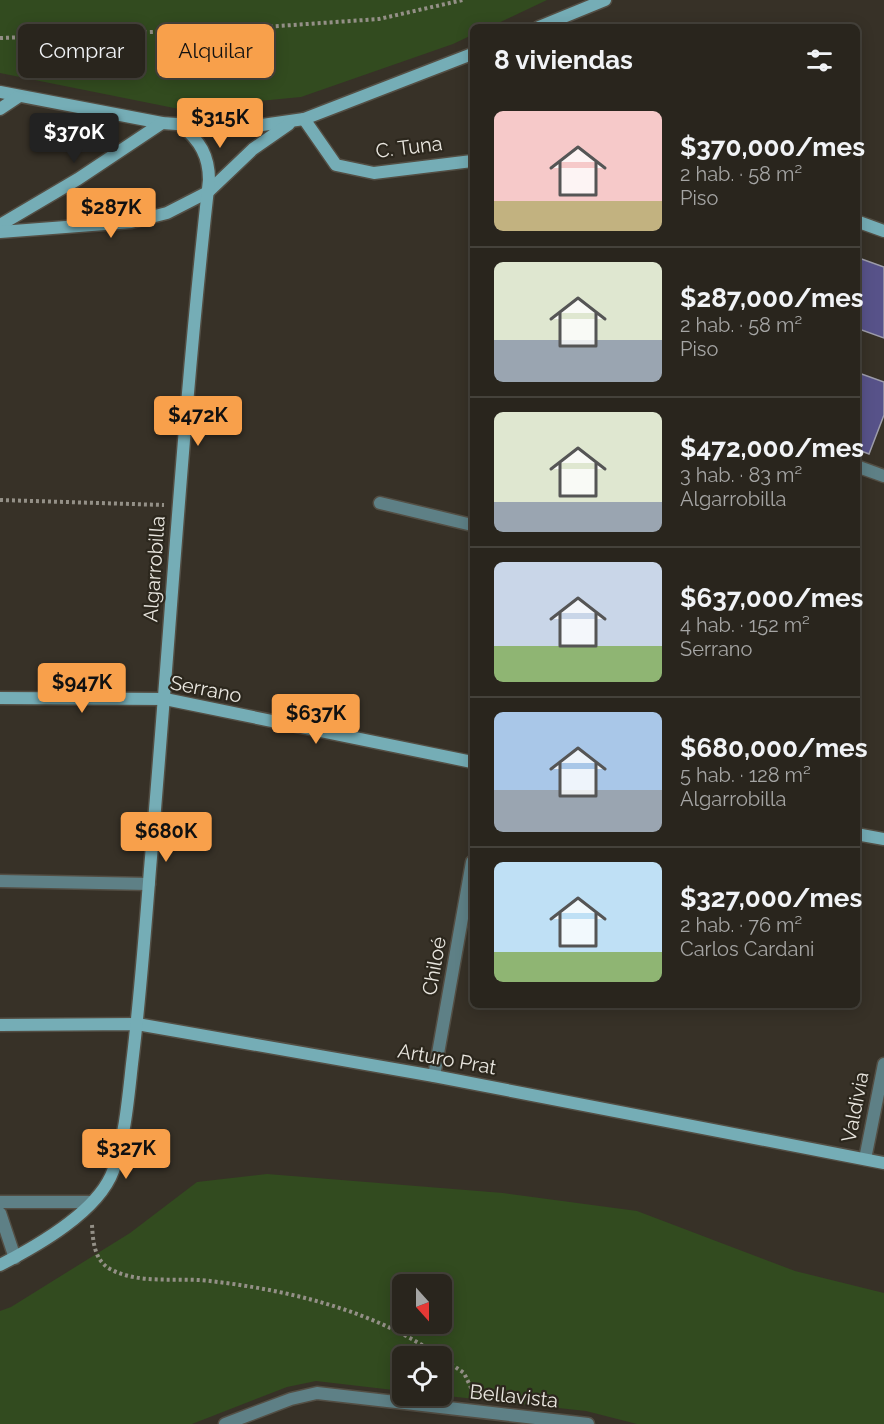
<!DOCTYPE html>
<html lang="es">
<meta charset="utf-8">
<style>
:root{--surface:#29251d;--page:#312d26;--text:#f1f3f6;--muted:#a5a5a4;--line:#45423b;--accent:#f8a04b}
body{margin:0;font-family:Raleway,sans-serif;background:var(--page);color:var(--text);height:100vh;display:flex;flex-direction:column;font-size:22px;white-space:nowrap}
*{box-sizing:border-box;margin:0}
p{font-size:20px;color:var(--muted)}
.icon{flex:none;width:33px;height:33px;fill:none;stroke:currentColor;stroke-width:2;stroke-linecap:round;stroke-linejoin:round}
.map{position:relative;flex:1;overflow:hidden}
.details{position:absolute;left:470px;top:24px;width:390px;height:984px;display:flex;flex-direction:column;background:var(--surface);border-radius:9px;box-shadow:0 3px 15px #0003,0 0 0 2px var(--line)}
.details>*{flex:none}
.hud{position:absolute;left:18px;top:24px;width:362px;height:54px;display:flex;gap:12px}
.needle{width:39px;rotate:159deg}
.controls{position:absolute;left:392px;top:1274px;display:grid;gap:12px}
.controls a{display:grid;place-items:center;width:60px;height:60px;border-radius:9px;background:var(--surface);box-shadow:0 3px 15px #0003,0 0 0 2px var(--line);font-size:30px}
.price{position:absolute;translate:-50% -51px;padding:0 14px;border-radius:6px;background:var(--accent);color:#111;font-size:20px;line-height:39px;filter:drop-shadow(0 2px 3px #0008)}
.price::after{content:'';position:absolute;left:50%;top:36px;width:18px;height:14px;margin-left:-9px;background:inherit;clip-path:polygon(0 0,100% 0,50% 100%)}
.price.selected{background:#222;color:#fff}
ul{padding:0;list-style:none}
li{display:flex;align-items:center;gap:18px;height:150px;padding:0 24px}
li+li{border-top:2px solid var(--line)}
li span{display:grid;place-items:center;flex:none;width:168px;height:120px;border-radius:9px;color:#555}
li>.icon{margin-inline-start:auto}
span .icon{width:72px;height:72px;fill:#fffc;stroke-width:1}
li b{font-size:26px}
h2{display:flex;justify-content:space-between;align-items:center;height:72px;padding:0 24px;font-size:26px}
.tag{padding:0 21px;border-radius:9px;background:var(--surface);box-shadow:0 3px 15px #0003,0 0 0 2px var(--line);font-size:21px;line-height:54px}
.tag.selected{background:var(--accent);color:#111}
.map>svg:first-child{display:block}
</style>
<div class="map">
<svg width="884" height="1424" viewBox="0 0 884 1424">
<rect width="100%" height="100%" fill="#373127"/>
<!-- green -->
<g fill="#324b1f" fill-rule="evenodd">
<path d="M0 0H547L490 27H472V35L453 44 301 97 179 109 0 73Z"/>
<path d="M267 1174 503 1193 637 1211 795 1271 884 1293V1424H637L586 1411 438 1395H441V1356H402V1391L316 1381 287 1387 192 1424H0V1311L11 1307 130 1233 197 1182ZM402 1284H441V1323H402Z"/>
</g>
<!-- building -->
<g fill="#575289" stroke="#9e9dab" stroke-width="1.5">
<path d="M856 257 884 267V338L856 328Z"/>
<path d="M856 372 884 382V415L869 454 856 449Z"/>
</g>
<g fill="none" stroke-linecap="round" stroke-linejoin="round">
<!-- lane casing -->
<g stroke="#534e44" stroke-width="15">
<path id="lane" d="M856 466 884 476"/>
</g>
<!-- street casing -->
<g stroke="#534e44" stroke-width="15">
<g id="street">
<path d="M380 503 472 525"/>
<path d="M0 881 149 884"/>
<path d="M434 1076 472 862"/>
<path d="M865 1159 884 1064"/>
<path d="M0 1202H91"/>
<path d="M0 1213 15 1258"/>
<path d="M225 1424 291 1399 317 1393 588 1424"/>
</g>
</g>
<!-- secondary casing -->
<g stroke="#534e44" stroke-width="15">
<g id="secondary">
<path d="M539 27 605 0"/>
<path d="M0 92 162 123 206 126 262 125 304 119 472 54"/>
<path d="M0 109 18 97"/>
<path d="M304 119 336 165 374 173 472 161"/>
<path d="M856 221 884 231"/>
<path d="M0 225 78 179 162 123"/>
<path d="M0 232 131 222 167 213 208 192 253 149 289 124"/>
<path d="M0 698 165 699 472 762"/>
<path d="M856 834 884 839"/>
<path d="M0 1025 137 1024 434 1076 884 1163"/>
<path d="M0 1265C37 1246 98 1212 113 1171 125 1137 128 1100 132 1064 140 999 145 934 150 869 170 639 183 409 209 180 209 156 200 141 182 126"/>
</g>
</g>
<!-- path -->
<g stroke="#949087" stroke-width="4" stroke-dasharray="3 3" stroke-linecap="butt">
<path d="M0 38 250 28 379 19 463 0"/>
<path d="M0 500 164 505"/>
<path d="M92 1225C93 1241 94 1260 110 1269 140 1285 177 1277 210 1281 288 1290 373 1310 439 1356"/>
<path d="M441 1357 464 1373 474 1394"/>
</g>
<!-- lane -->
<use href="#lane" stroke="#5e8086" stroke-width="12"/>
<!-- street -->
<use href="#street" stroke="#5e8086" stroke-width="12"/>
<!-- secondary -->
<use href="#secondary" stroke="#75adb6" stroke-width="12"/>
</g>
<g text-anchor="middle" stroke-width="4.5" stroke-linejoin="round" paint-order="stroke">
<!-- street labels -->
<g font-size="20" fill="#e9e6df" stroke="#2c271d">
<text transform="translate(409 147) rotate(-7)" y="7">C. Tuna</text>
<text transform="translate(154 569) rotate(-86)" y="7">Algarrobilla</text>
<text transform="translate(206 689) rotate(11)" y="7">Serrano</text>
<text transform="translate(434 966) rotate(-80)" y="7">Chiloé</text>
<text transform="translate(447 1059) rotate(10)" y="7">Arturo Prat</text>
<text transform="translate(855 1107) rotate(-79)" y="7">Valdivia</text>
<text transform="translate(514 1396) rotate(6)" y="7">Bellavista</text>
</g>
</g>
</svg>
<div class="controls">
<a><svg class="needle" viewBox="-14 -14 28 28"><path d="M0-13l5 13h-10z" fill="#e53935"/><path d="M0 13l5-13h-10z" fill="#a5a5a4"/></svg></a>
<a><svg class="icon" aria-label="locate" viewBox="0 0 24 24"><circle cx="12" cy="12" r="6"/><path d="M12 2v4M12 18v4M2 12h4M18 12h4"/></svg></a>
</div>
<b class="price" style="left:220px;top:149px">$315K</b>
<b class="price selected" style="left:74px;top:164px">$370K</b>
<b class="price" style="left:111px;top:239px">$287K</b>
<b class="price" style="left:198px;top:447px">$472K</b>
<b class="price" style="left:82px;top:714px">$947K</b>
<b class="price" style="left:316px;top:745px">$637K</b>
<b class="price" style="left:166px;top:863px">$680K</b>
<b class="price" style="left:126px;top:1180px">$327K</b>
<div class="hud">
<a class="tag">Comprar</a>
<a class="tag selected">Alquilar</a>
</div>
<section class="details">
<h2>8 viviendas<svg class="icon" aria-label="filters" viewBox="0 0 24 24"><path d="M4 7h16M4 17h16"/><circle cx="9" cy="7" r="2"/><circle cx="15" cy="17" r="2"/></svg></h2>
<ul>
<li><span style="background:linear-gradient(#f6c9c9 75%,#c2b280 0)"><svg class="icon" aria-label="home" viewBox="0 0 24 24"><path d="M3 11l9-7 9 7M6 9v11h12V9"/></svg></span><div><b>$370,000/mes</b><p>2 hab. · 58 m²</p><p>Piso</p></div></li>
<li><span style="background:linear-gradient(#dfe7d0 65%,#9aa5b1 0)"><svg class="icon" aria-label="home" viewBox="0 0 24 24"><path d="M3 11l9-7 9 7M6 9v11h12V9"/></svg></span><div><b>$287,000/mes</b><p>2 hab. · 58 m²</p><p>Piso</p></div></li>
<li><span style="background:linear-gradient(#dfe7d0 75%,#9aa5b1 0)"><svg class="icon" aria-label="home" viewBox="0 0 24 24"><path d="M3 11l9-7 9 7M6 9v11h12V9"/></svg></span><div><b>$472,000/mes</b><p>3 hab. · 83 m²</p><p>Algarrobilla</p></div></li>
<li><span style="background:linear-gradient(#c9d6e8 70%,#8fb573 0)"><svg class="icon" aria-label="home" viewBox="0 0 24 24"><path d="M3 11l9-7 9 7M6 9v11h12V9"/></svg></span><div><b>$637,000/mes</b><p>4 hab. · 152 m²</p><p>Serrano</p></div></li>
<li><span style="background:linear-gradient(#a9c7e8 65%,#9aa5b1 0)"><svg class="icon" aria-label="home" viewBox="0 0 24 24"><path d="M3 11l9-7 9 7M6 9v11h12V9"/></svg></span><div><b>$680,000/mes</b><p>5 hab. · 128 m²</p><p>Algarrobilla</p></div></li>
<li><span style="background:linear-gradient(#bfe0f5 75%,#8fb573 0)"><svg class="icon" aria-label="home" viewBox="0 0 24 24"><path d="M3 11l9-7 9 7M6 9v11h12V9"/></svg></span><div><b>$327,000/mes</b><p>2 hab. · 76 m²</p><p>Carlos Cardani</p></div></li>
</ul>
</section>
</div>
